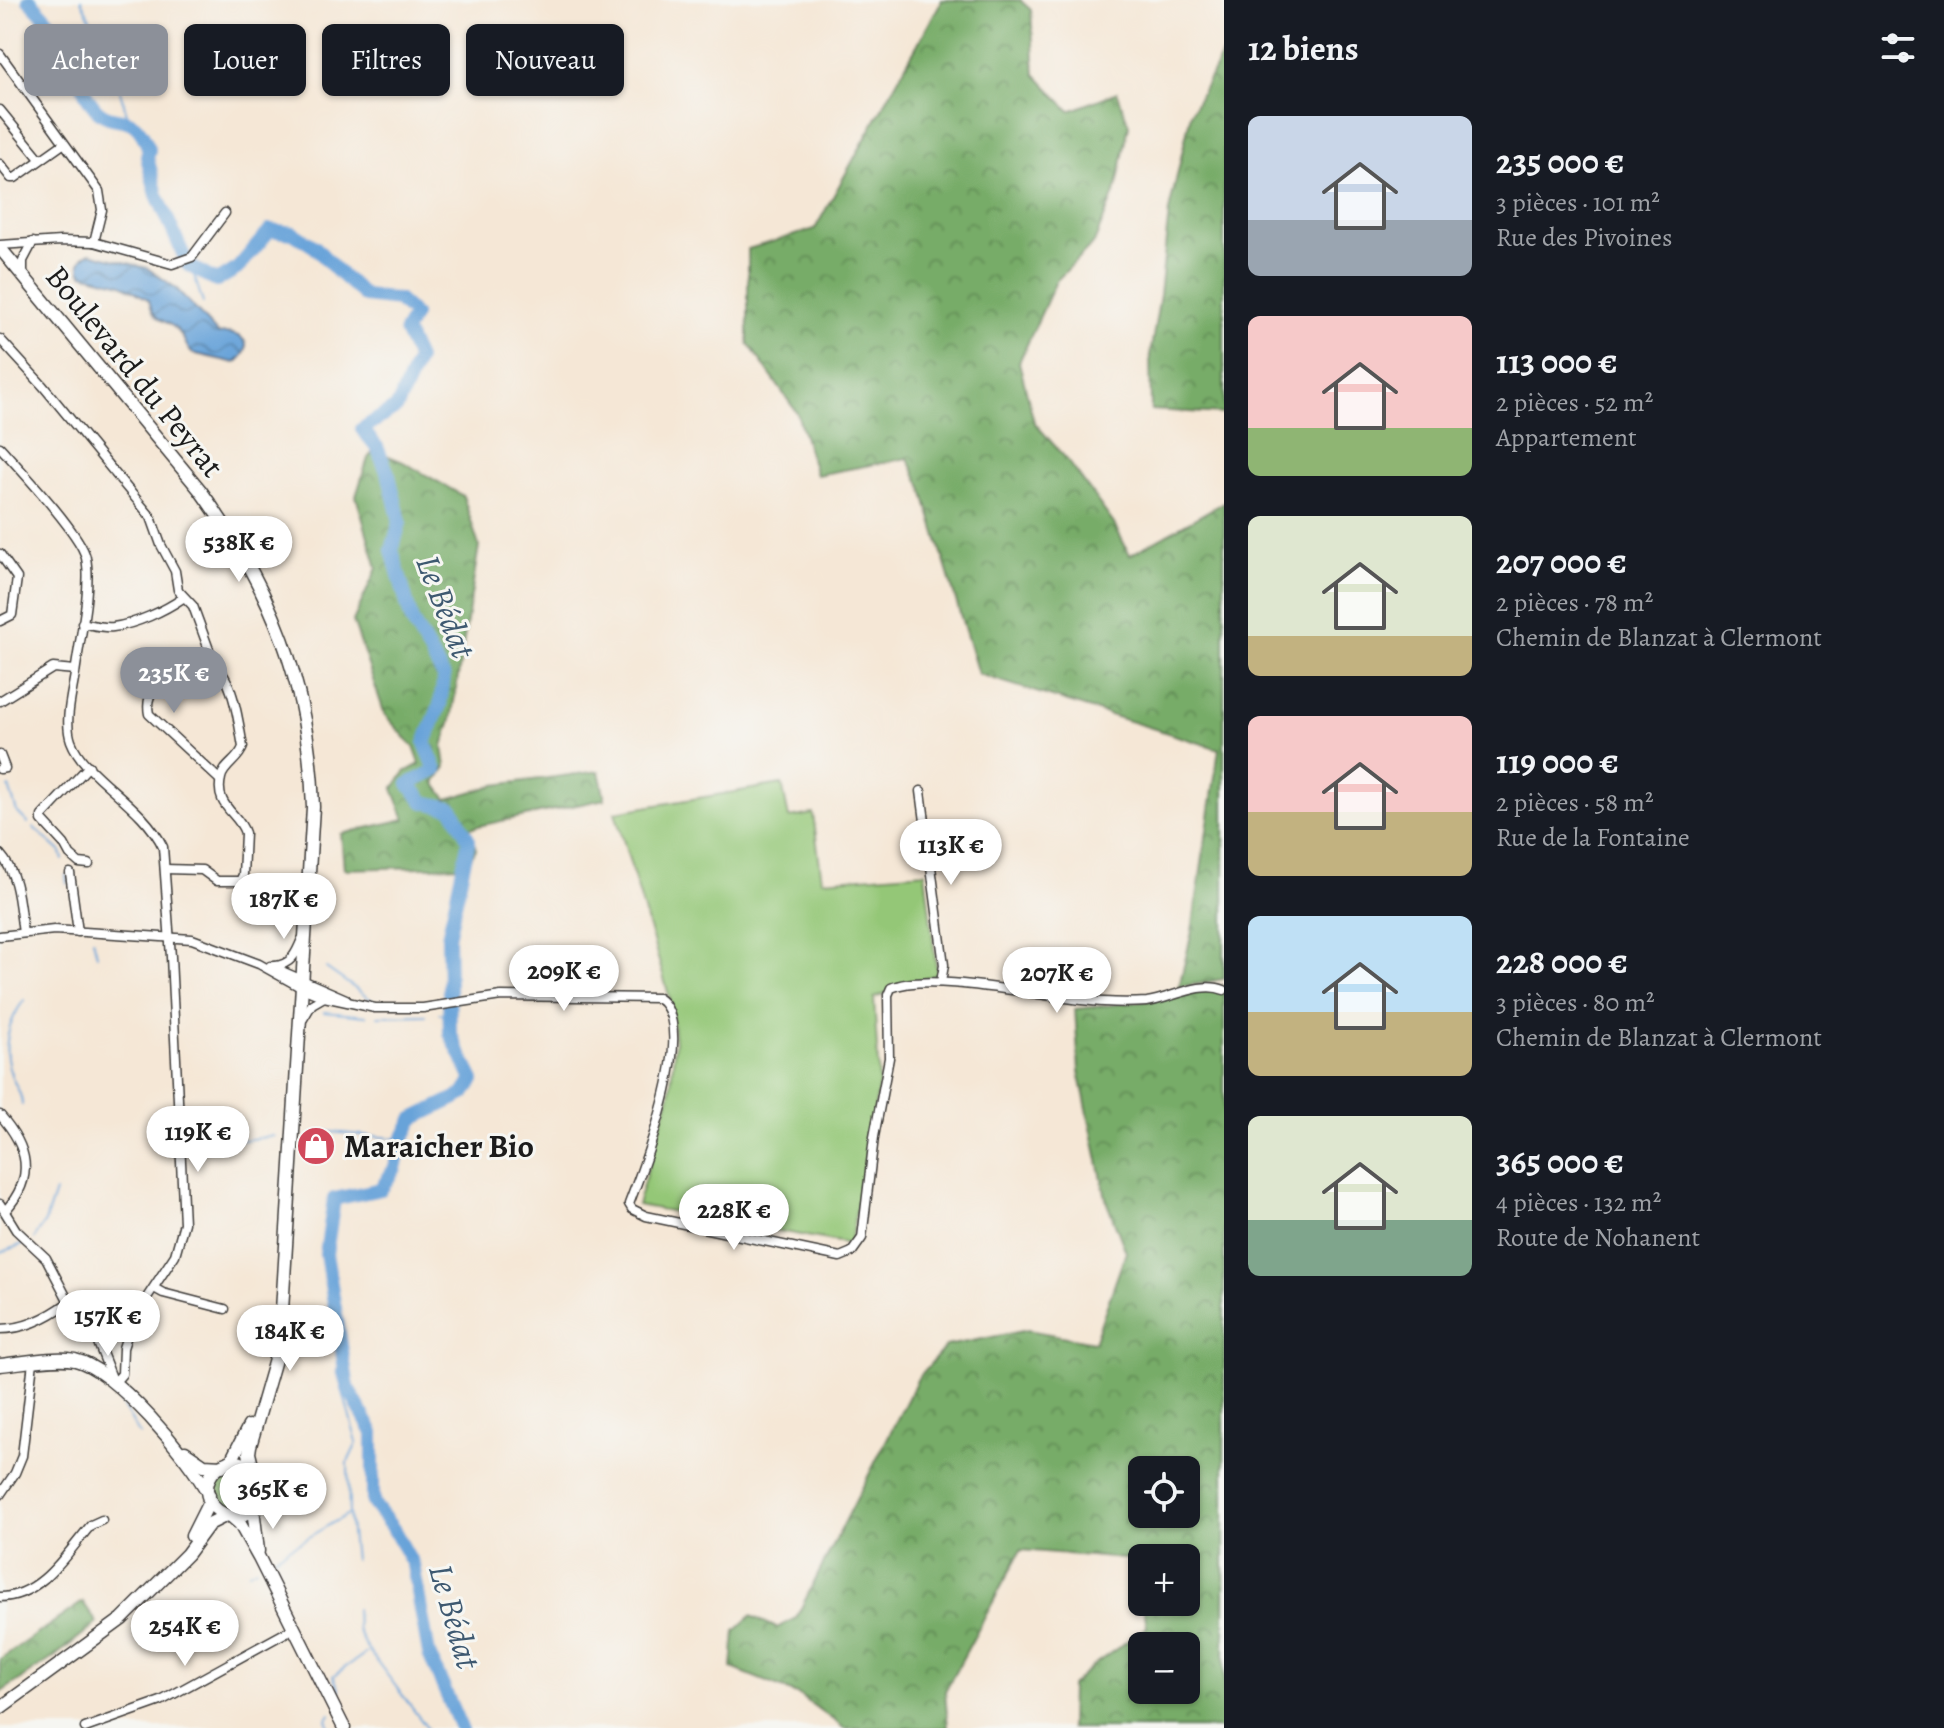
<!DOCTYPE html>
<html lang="fr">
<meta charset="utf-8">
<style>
:root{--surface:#171b24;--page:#20242c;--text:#f1f3f6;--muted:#9ea1a6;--accent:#8c9099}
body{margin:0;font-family:Alegreya,serif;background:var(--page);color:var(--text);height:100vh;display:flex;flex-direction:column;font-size:30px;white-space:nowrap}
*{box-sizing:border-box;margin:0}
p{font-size:26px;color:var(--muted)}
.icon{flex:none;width:44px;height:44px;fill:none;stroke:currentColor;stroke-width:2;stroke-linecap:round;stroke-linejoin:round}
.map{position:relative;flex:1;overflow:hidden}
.drawer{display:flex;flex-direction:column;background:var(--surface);width:720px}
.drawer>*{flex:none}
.banner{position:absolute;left:24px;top:24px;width:760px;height:72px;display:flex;gap:16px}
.tools{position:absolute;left:1128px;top:1456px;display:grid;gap:16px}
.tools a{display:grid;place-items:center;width:72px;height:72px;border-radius:12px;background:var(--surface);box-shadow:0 2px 6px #0004;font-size:40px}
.price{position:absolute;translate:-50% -68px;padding:0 18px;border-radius:28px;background:#fff;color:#222;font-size:26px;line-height:52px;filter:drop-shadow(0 2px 4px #0008)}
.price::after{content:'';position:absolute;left:50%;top:48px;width:24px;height:18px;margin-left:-12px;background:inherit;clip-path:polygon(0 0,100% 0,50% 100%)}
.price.on{background:var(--accent);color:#fff}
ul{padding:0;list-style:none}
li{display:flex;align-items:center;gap:24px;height:200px;padding:0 24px}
li span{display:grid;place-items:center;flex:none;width:224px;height:160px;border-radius:12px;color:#555}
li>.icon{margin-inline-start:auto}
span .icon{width:96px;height:96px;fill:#fffc;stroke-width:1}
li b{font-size:34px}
h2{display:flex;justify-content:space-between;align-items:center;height:96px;padding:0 24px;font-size:34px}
.chip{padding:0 28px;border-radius:12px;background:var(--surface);box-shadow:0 2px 6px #0004;font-size:28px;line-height:72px}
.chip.on{background:var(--accent);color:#fff}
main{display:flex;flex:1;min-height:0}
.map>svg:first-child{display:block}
</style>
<main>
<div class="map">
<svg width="1224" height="1728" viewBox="0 0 1224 1728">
<defs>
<pattern id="forest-crowns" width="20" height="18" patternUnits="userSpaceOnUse" patternTransform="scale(2)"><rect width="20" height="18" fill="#77ac68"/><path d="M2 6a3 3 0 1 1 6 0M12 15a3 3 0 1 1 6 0" fill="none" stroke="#618b55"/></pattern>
<pattern id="water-waves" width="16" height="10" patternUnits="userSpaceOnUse" patternTransform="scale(2)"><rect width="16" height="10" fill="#68a3d9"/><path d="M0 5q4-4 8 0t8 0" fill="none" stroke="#5584af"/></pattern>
</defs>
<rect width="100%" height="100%" fill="#f6f6f2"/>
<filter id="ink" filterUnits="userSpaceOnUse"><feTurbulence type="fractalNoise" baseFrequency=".0125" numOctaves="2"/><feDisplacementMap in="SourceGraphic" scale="16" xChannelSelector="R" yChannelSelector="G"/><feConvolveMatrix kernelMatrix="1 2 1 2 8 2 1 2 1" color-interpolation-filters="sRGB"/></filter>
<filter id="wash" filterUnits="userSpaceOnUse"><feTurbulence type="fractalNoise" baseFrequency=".006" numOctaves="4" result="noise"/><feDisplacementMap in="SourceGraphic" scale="32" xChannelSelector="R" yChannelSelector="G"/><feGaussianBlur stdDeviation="1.8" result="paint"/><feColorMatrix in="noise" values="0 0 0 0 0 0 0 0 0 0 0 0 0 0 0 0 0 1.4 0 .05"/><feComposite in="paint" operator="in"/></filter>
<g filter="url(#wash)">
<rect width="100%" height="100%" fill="#f5e7d6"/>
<!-- grass -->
<g fill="#94c777" stroke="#58724a" stroke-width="2">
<path d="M782 784 789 818 813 814 822 880 925 872 937 974 874 998 879 1083 850 1244 637 1205 670 1094 675 1042 670 999 615 812Z"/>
<circle cx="234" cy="1489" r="20"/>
</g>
<!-- forest -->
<g fill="url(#forest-crowns)" stroke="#4a6442" stroke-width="2" fill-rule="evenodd">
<path d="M942 0H1020L1031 10 1035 74 1070 111 1117 92 1129 125 1117 186 1094 243 1056 281 1019 362 1034 422 1069 462 1114 524 1130 555 1224 502V979L1179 987 1192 931 1219 749 978 674 922 487 908 458 816 475 797 413 748 343V249L815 229Z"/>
<path d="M1224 51V414L1151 410 1150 355 1160 295 1169 211 1191 113Z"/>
<path d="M375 450 403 462 463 496 479 546 451 720 443 746 446 767 435 783 447 799 495 785 599 771 605 799 469 828 476 849 466 866 344 869 341 834 405 819 393 789 405 772 420 764 414 747 385 715 353 621 377 568 356 496 368 458Z"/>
<path d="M1205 985 1224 986V1728H1070L1071 1686 1095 1664 1147 1627 1143 1602H1186V1558H1142V1598L1135 1560 1021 1550 945 1691 948 1728H844L799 1695 732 1668 735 1631 751 1616 777 1628 796 1618 918 1378 946 1346 1028 1330 1094 1342 1126 1252 1107 1203 1079 1071 1075 1009 1147 1001ZM1142 1470H1186V1514H1142ZM1142 1646H1186V1690H1142Z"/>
<path d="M83 1602 97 1623 53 1658 0 1693V1659Z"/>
</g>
<!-- water -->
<path fill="url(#water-waves)" stroke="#42607a" stroke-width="2" d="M90 253 147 268 176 288 218 334C242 330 258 346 235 363L192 353C185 346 185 338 178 331 164 316 155 326 149 300L122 284 82 274C77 264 81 257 90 253Z"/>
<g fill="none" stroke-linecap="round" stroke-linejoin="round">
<!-- stream -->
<g stroke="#68a3d9" stroke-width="2">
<path d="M81 0 112 64 129 121"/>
<path d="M191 266 203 303"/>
<path d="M9 787 17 812 28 823"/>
<path d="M34 828 61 852 63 860"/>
<path d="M66 875 67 884"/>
<path d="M93 939 97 955"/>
<path d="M326 968 373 1001"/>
<path d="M324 1012 366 1016"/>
<path d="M440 1014 447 1013 446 1009"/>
<path d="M378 1016 426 1015"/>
<path d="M22 1105C22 1093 16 1088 12 1077 1 1050 7 1023 24 1000"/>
<path d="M321 1131 403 1139"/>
<path d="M191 1147 274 1136"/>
<path d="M34 1239 45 1222 55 1192"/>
<path d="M0 1253 23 1244"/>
<path d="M306 1324 321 1314H336"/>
<path d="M337 1370 357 1443 348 1462 349 1513 354 1560"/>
<path d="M116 1395 140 1435"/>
<path d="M269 1560 348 1514"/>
<path d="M249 1572 256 1568"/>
<path d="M356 1609 357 1629 364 1644 427 1728"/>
<path d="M336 1698 340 1690 333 1676 369 1651"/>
<path d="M330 1714 327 1719 330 1728"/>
</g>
<!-- river -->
<path stroke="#68a3d9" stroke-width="14" d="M29 0C45 16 61 34 71 55 79 72 83 97 98 111 118 128 135 107 149 150L147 157 157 195 188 265 216 281 237 269 270 230 293 233 315 247 338 272 365 296 398 300 414 315 405 331 418 359 397 407 362 429 377 447 389 476 400 522 392 550 412 621 444 677 440 705 425 743 436 770 409 784 424 802 452 808 469 840 448 937 450 1033 473 1080 464 1094 413 1119 401 1143 395 1168 381 1189 334 1199 326 1254 348 1388 373 1433V1503L394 1530 413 1565 429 1654 461 1728"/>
</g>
</g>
<g filter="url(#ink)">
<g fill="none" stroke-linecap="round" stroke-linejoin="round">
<!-- street casing -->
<g stroke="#3d3a38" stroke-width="11">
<g id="street">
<path d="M0 54 99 191 102 210 94 242"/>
<path d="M0 110 40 159"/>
<path d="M0 164 11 178H15L63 144"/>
<path d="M0 245 61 241 94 242 172 264 192 257 225 213"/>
<path d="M23 274V261L33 242"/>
<path d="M0 339 43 386 151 517 161 545 175 571 178 590 193 606 215 666C234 679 239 726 243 747 239 760 223 766 221 778 214 807 239 813 245 833L243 875 240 881H217L202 870 165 869"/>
<path d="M0 447C19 468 82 535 86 558 92 588 79 642 75 674 72 694 64 721 71 741 84 777 143 804 163 847L171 957 184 1223 175 1255 132 1320 123 1348 122 1374 114 1383 89 1320 69 1302 46 1258 16 1230 0 1204"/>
<path d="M0 554 17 578 12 615 0 621"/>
<path d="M82 623C92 625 103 628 113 627 136 624 164 611 183 598"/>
<path d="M215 666 154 689C148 697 147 704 149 714L220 780"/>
<path d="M0 701 53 668 75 670"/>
<path d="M0 755 5 768 0 769"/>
<path d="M921 791 944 965 941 982"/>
<path d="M0 854C19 875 19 906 23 933"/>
<path d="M89 864 79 863 70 855 64 844 42 820V816L89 766"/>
<path d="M70 873 78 932"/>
<path d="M240 881 242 902"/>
<path d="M0 936 54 930 192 939 259 964 302 988 324 997 375 1008H423L501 996 658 998C700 1025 643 1167 629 1204L632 1209 646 1216 840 1257 852 1252 862 1238 874 1137 889 1058 888 995 891 988C932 970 1053 1000 1104 1002 1118 1003 1133 1003 1147 1002 1170 999 1201 980 1224 990"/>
<path d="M270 966 346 999"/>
<path d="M274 966C291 965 296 954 302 939"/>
<path d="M303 1019 312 1004 324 997"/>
<path d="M0 1115C28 1147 36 1177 5 1211"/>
<path d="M154 1288 163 1293 225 1309"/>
<path d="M0 1329C25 1329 49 1317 69 1302"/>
<path d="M0 1495 15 1473 22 1456 33 1362"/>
<path d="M0 1597C41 1597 67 1553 91 1525L102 1520"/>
<path d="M85 1728 161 1701 294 1628"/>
</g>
</g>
<!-- secondary casing -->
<g stroke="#3d3a38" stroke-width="15">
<g id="secondary">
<path d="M0 248 200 490C273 591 309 682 313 807L281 1327 278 1349 250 1446 249 1453 253 1470"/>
<path d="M0 1365C21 1363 55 1356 75 1360 115 1369 190 1458 209 1495"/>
<path d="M185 1452 204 1465 222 1466"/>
<circle cx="234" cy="1489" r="27"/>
<path d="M230 1463 249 1426"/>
<path d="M253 1508 258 1551"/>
<path d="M231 1516 240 1524 259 1558 344 1728"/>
<path d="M192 1536 210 1500"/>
<path d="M0 1708 122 1619 187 1554 209 1524 227 1515"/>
</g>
</g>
<!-- street -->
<use href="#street" stroke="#fff" stroke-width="8"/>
<!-- secondary -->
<use href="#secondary" stroke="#fff" stroke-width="12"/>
</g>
</g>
<!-- icons -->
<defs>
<g id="shop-disc" transform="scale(2)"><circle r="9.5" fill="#d1495b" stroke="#f6f6f2"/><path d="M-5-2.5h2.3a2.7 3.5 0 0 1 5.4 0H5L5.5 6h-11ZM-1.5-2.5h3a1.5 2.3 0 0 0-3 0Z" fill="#fff"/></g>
</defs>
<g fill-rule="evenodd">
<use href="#shop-disc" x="316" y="1146"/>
</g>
<g text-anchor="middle" stroke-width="6" stroke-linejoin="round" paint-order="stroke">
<!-- street labels -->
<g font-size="32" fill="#1c1c1c" stroke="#f6f6f2">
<text transform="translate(135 371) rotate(51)" y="11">Boulevard du Peyrat</text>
</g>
<!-- poi labels -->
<g font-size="32" font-weight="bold" fill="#1c1c1c" stroke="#f6f6f2" text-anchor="start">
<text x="344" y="1157">Maraicher Bio</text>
</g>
<!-- water labels -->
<g font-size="34" font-style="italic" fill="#3e5971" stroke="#f6f6f2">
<text transform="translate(446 606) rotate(69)" y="12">Le Bédat</text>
<text transform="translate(455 1616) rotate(74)" y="12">Le Bédat</text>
</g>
</g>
</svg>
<div class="tools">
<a><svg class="icon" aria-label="locate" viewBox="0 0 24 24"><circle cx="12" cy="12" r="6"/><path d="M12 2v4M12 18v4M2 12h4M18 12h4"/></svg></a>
<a>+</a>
<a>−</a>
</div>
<b class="price" style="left:239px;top:584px">538K €</b>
<b class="price on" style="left:174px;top:715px">235K €</b>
<b class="price" style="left:951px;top:887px">113K €</b>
<b class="price" style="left:284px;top:941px">187K €</b>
<b class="price" style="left:564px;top:1013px">209K €</b>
<b class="price" style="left:1057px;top:1015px">207K €</b>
<b class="price" style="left:198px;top:1174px">119K €</b>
<b class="price" style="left:734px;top:1252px">228K €</b>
<b class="price" style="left:108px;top:1358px">157K €</b>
<b class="price" style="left:290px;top:1373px">184K €</b>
<b class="price" style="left:273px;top:1531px">365K €</b>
<b class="price" style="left:185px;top:1668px">254K €</b>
<div class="banner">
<a class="chip on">Acheter</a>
<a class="chip">Louer</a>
<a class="chip">Filtres</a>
<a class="chip">Nouveau</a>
</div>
</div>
<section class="drawer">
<h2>12 biens<svg class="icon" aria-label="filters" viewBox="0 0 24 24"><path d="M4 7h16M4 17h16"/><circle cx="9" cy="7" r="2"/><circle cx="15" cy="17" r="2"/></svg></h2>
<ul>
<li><span style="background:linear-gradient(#c9d6e8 65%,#9aa5b1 0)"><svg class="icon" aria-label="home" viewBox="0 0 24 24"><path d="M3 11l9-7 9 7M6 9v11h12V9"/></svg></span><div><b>235 000 €</b><p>3 pièces · 101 m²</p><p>Rue des Pivoines</p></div></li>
<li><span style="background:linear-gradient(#f6c9c9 70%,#8fb573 0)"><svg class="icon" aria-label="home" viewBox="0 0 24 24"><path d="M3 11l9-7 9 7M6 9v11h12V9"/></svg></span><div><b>113 000 €</b><p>2 pièces · 52 m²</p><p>Appartement</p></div></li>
<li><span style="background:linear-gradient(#dfe7d0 75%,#c2b280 0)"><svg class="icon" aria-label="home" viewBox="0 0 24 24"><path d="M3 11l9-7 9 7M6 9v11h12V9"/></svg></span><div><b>207 000 €</b><p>2 pièces · 78 m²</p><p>Chemin de Blanzat à Clermont</p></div></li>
<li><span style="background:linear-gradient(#f6c9c9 60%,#c2b280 0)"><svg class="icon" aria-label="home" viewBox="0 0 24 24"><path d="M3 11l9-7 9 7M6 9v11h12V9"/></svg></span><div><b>119 000 €</b><p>2 pièces · 58 m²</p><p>Rue de la Fontaine</p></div></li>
<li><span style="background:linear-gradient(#bfe0f5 60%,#c2b280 0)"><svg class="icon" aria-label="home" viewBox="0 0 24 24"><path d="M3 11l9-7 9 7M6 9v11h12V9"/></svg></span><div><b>228 000 €</b><p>3 pièces · 80 m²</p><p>Chemin de Blanzat à Clermont</p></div></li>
<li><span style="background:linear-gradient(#dfe7d0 65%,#7fa58c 0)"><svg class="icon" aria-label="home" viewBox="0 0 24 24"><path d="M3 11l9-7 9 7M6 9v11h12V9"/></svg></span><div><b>365 000 €</b><p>4 pièces · 132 m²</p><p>Route de Nohanent</p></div></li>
</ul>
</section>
</main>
